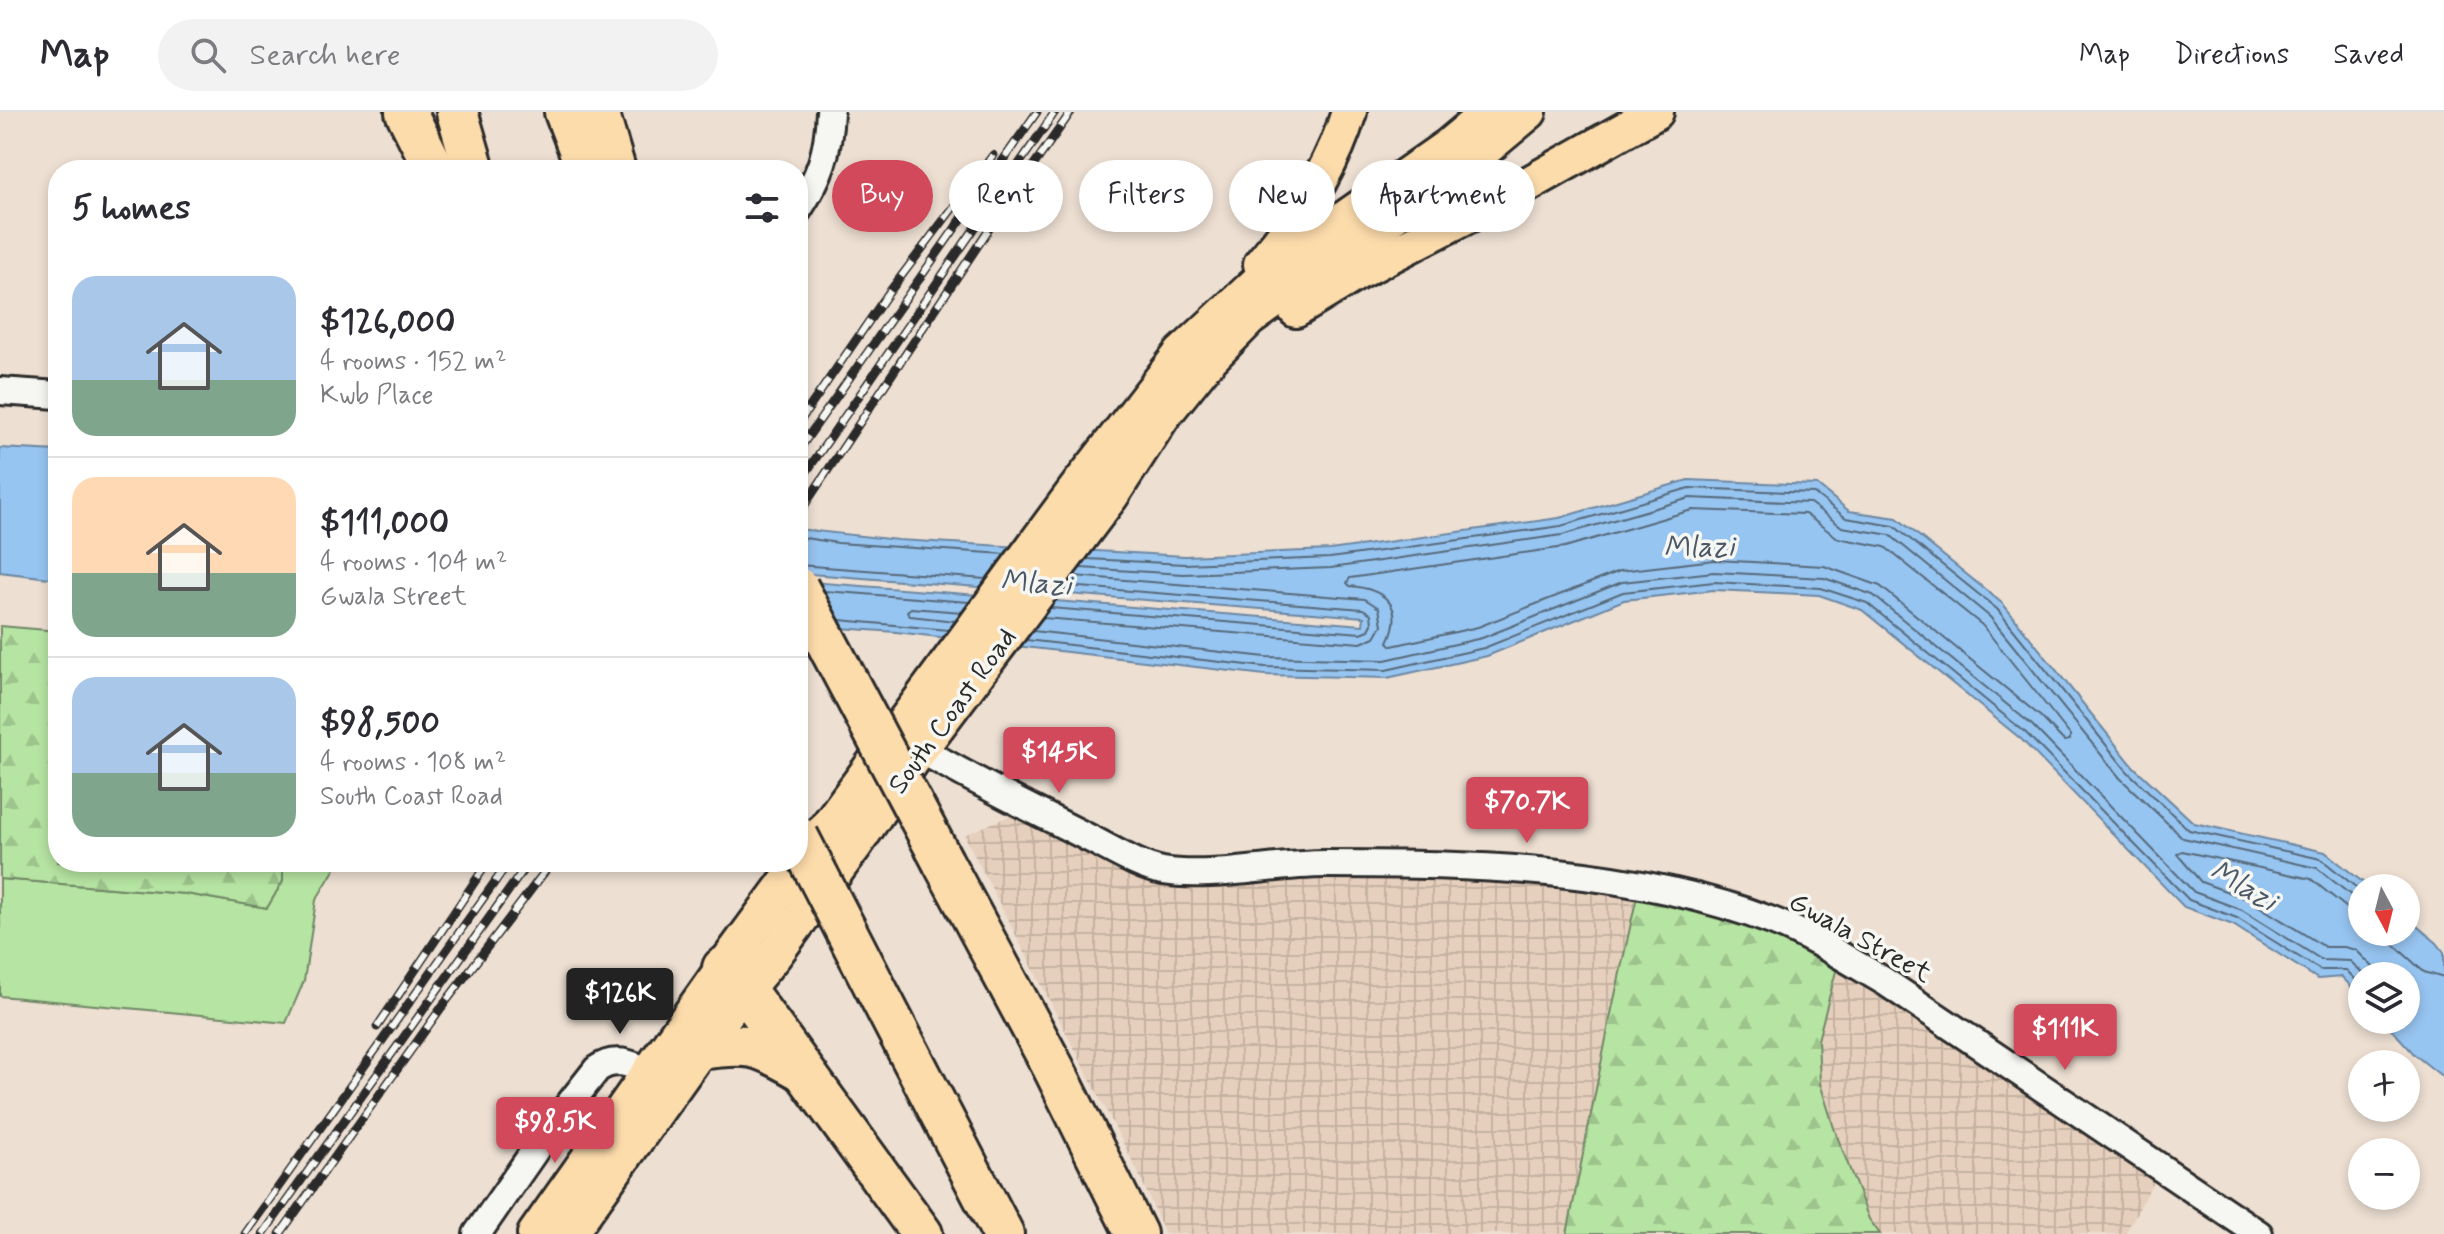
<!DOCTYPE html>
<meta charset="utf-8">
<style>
:root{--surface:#fff;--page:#f2f2f3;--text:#2b2b33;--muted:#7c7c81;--line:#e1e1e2;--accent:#d1495b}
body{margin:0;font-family:Mynerve,sans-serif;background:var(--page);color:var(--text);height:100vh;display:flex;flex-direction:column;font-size:30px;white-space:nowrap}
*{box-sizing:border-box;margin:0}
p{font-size:26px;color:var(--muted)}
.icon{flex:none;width:44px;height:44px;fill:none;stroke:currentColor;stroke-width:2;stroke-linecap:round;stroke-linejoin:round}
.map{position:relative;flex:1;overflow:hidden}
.sheet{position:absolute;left:48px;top:48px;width:760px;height:712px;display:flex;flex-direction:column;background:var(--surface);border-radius:32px;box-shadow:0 4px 12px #0003}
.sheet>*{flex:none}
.banner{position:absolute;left:832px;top:48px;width:760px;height:72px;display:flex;gap:16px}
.needle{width:52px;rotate:173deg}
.tools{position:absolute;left:2348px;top:762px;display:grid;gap:16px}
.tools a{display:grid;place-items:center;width:72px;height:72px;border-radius:50%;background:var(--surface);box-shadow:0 4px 12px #0003;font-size:40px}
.price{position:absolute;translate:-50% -68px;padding:0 18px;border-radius:8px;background:var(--accent);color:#fff;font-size:26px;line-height:52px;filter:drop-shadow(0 2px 4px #0008)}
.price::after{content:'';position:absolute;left:50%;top:48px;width:24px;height:18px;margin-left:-12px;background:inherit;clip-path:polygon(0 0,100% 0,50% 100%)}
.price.selected{background:#222;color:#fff}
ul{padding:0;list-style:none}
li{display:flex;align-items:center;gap:24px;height:200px;padding:0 24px}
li+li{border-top:2px solid var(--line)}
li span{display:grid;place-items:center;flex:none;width:224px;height:160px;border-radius:24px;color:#555}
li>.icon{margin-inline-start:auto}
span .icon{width:96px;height:96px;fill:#fffc;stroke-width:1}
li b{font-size:34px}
h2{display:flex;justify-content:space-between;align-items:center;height:96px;padding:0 24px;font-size:34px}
.tag{padding:0 28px;border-radius:36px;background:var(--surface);box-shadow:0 4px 12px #0003;font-size:28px;line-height:72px}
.tag.selected{background:var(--accent);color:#fff}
header{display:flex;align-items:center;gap:48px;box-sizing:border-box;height:112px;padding:0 40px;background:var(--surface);border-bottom:2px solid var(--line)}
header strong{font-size:38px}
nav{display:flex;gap:44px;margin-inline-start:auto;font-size:28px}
.search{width:560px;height:72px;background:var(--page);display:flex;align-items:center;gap:20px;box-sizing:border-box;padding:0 28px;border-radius:44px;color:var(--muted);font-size:30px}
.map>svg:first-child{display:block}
</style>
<header>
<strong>Map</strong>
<div class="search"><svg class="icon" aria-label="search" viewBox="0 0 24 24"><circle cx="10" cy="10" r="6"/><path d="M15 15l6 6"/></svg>Search here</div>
<nav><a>Map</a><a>Directions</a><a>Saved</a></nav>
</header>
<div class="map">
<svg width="2444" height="1122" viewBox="0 0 2444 1122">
<defs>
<pattern id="industrial-grid" width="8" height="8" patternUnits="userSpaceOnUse" patternTransform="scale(2)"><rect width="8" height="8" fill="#e6cfbc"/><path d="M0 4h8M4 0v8" fill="none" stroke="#c5b2a2"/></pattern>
<pattern id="forest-firs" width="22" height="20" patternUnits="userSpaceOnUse" patternTransform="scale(2)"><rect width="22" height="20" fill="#b6e4a2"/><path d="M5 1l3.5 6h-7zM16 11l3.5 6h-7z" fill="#9dc48c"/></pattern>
</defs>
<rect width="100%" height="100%" fill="#eddfd2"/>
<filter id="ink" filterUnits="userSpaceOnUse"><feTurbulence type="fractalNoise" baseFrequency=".0125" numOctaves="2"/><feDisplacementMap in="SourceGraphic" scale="16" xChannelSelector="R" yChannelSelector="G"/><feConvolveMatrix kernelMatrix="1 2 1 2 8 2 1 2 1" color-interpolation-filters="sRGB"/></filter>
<g filter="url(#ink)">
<!-- industrial -->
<g fill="url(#industrial-grid)">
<path d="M1028 696 1161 759 1319 753 1639 775 1612 897 1567 1122H1165L1137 1058 964 723Z"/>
<path d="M1840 844 2161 1056 2125 1122H1880L1869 1107 1834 1016 1820 971 1818 928Z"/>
</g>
<!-- grass -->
<path fill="#b6e4a2" stroke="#708866" stroke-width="2" d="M283 750H339L316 788 304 869 286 911 0 884V767L186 782 267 796 283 769Z"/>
<!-- forest -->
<g fill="url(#forest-firs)" stroke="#708866" stroke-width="2">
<path d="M0 514 58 519V750H283V769L267 796 186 782 0 767Z"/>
<path d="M1639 775 1840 844 1818 928 1820 971 1834 1016 1869 1107 1880 1122H1567L1612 897Z"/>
</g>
<!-- water -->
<g fill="#97c5f1" stroke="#6c87a2" stroke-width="2">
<path d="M0 336 58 339V467L0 460Z"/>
<path d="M1688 368 1817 373 1849 399 1897 406 2003 492 2133 654 2194 711 2325 740 2370 776H2362V820H2406V805L2437 831 2444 840V966L2415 943 2383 908H2406V864H2362V886L2342 865 2318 867 2233 813 2184 795 2021 627 1862 498 1819 483 1714 478 1624 488 1487 544 1387 566 1265 563 896 520 798 513V469L1363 513 1364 505 798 461V417L898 428 1185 444 1330 438 1559 406Z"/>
</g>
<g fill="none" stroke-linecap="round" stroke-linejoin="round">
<!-- shore -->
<g stroke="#56697a" stroke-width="2">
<path d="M1692 398 1805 402 1838 426 1885 435 1982 513 2070 623V628L2064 629 2040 604 1880 474 1824 454 1715 448 1620 459 1478 515 1392 534 1388 530C1406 493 1384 477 1350 474L1347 471 1350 466 1565 435Z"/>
<path d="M798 425 838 431 1005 442"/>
<path d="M1087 447 1185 452 1330 446 1561 414 1689 376 1814 381 1846 406 1894 414 1997 497 2127 659 2189 718 2321 747 2362 780"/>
<path d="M798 453 986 467"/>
<path d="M1080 456 1184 462 1331 456 1562 423 1690 386 1810 391 1842 415 1890 423 1990 505 2120 666 2183 726 2317 756 2362 792"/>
<path d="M824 479 969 490"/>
<path d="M1050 496 1361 521 1369 518 1372 512 1371 502 1363 497 1067 474"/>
<path d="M1043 506 1361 531 1375 525 1382 513 1379 496 1365 487 1074 464"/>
<path d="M840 508 948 518"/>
<path d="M955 509 910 504 907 499 911 496 962 500"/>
<path d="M1033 519 1266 545 1385 548 1482 526 1622 470 1714 460 1824 466 1873 483 2032 613 2194 780 2242 798 2322 848 2350 849 2366 864"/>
<path d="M1026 528 1265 555 1386 558 1484 536 1623 480 1714 470 1821 476 1867 491 2026 621 2189 788 2237 806 2320 858H2346L2362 874"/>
<path d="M2362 805 2352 800 2311 767 2182 739 2177 742 2201 770 2247 787 2325 835H2344L2356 838 2382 864"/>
<path d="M2380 820 2424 860 2444 866"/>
</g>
<!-- minor casing -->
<g stroke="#2b2b2b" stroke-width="32">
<g id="minor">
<path d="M798 98C821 63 828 41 830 0"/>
<path d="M0 279 58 283"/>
<path d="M920 637C974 669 1030 696 1085 724 1108 735 1139 755 1163 759 1210 767 1275 752 1325 752 1474 752 1631 755 1772 809 1811 824 1848 848 1884 869L2259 1122"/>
<path d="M477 1122 549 1018 597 957C615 944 631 952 649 960"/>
</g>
</g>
<!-- major casing -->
<g stroke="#2b2b2b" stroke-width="40">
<g id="major">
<path d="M1261 152C1299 107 1332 57 1349 0"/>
<path d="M1296 198 1360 159 1523 75 1656 0"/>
<path d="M535 1122 723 856 1079 373 1181 242 1271 158 1447 35 1489 0"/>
<path d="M569 1122 730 896 775 842 855 733 920 637 1111 384 1162 305 1204 253 1249 207 1480 41 1529 0"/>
</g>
</g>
<!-- highway casing -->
<g stroke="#2b2b2b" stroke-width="46">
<g id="highway">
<path d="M406 0 435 58"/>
<path d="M457 0 474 58"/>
<path d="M565 0 587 58"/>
<path d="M598 0 615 58"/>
<path d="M943 750 1053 955 1136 1122"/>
<path d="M723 856 745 878 922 1122"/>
<path d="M874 873 1003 1122"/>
<path d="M699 937C749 930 757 932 800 957"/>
</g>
</g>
<!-- minor -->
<use href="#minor" stroke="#f6f6f2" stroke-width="26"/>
<!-- major -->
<use href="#major" stroke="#fddcac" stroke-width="34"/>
<!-- highway -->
<use href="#highway" stroke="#fddcac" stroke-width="40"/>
<!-- rail casing -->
<g stroke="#2b2b2b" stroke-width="9">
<g id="rail">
<path d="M798 312 887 183 993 43"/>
<path d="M798 339 1037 0"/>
<path d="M798 372 1055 0"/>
<path d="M798 403 993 111 1071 0"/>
<path d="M377 915 488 750"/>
<path d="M245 1122 509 750"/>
<path d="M263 1122 529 750"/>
<path d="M280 1122 441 896 552 750"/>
</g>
</g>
<!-- rail -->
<use href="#rail" stroke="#f6f6f2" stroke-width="6" stroke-dasharray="18" stroke-linecap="butt"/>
<!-- highway-bridge casing -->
<g stroke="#2b2b2b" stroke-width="46" stroke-linecap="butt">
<g id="highway-bridge">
<path d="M798 476 943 750"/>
<path d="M798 725 874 873"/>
</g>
</g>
<!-- highway-bridge -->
<use href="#highway-bridge" stroke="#fddcac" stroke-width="40"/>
</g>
</g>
<g text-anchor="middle" stroke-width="7" stroke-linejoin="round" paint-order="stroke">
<!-- street labels -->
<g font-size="28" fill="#2b2b2b" stroke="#f6f6f2">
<text transform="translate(951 598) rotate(-54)" y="10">South Coast Road</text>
<text transform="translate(1861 824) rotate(29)" y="10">Gwala Street</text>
</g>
<!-- water labels -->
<g font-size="30" font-style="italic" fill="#4b5966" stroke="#f6f6f2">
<text transform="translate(1699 434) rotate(-1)" y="10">Mlazi</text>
<text transform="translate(1036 470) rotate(4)" y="10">Mlazi</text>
<text transform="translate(2244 773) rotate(30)" y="10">Mlazi</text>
</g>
</g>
</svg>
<div class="tools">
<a><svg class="needle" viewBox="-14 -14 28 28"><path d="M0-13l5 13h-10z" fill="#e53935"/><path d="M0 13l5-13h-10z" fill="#7c7c81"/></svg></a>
<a><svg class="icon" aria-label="layers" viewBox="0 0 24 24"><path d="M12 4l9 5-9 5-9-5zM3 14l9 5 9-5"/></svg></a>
<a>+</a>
<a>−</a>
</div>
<b class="price" style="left:1059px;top:683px">$145K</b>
<b class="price" style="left:1527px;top:733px">$70.7K</b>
<b class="price selected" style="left:620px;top:924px">$126K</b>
<b class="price" style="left:2065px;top:960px">$111K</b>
<b class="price" style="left:555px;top:1053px">$98.5K</b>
<div class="banner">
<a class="tag selected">Buy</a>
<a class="tag">Rent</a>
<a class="tag">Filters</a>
<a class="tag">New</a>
<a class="tag">Apartment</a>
</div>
<section class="sheet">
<h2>5 homes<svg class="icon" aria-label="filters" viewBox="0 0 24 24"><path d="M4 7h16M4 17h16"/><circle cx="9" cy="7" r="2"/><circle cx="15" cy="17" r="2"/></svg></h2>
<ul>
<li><span style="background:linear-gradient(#a9c7e8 65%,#7fa58c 0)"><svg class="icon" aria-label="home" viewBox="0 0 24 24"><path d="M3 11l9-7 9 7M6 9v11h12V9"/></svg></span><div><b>$126,000</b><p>4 rooms · 152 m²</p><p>Kwb Place</p></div></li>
<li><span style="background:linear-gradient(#ffd9b3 60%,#7fa58c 0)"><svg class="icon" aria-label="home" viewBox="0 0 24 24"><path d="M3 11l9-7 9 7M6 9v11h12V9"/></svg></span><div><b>$111,000</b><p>4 rooms · 104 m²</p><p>Gwala Street</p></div></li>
<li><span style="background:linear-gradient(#a9c7e8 60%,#7fa58c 0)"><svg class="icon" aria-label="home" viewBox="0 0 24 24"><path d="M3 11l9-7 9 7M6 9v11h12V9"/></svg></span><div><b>$98,500</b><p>4 rooms · 108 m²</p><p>South Coast Road</p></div></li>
</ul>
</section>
</div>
